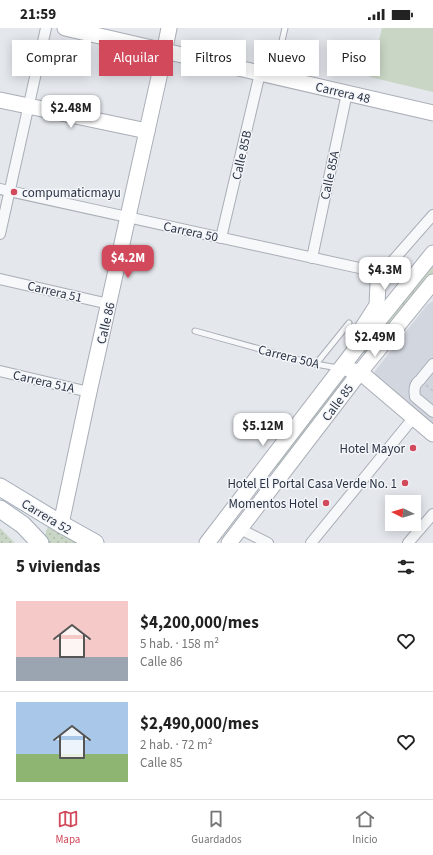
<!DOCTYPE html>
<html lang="es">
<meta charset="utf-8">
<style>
:root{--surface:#fff;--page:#f6f6f6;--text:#222;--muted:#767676;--line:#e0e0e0;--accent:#d1495b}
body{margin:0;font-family:"Source Sans 3",sans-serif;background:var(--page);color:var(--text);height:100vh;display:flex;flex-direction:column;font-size:15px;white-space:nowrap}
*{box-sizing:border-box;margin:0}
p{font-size:13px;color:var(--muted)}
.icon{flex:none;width:22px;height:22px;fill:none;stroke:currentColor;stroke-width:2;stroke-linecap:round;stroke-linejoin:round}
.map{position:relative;height:515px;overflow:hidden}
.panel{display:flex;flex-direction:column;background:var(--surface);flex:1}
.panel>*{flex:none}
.hud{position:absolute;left:12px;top:12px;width:409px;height:36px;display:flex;gap:8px}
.needle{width:26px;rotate:275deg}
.controls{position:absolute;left:385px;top:467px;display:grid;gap:8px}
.controls a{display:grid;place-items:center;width:36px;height:36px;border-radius:0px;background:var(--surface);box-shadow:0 2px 10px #0003;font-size:20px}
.price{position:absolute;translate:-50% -34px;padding:0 9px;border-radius:8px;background:#fff;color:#222;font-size:13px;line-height:26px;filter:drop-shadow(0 1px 2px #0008)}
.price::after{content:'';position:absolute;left:50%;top:24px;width:12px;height:9px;margin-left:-6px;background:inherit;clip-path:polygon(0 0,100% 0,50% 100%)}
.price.active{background:var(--accent);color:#fff}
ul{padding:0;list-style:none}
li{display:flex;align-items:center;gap:12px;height:100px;padding:0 16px}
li+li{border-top:1px solid var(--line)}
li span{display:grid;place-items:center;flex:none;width:112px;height:80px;border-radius:0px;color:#555}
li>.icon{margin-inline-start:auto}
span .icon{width:48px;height:48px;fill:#fffc;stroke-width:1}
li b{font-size:17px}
h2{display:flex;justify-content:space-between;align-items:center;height:48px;padding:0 16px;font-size:17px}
.chip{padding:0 14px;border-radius:0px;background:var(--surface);box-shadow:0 2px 10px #0003;font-size:14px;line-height:36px}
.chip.active{background:var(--accent);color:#fff}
.status{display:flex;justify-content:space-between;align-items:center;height:28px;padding:0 20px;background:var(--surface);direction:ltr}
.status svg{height:11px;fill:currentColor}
.dock{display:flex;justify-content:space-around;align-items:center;height:56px;border-top:1px solid var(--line);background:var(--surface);font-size:11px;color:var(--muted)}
.dock a{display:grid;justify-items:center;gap:2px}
.dock .active{color:var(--accent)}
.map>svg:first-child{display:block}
</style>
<div class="status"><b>21:59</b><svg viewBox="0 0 49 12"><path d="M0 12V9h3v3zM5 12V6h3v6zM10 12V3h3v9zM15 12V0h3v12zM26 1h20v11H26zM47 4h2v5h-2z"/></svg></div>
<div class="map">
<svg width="433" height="515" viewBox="0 0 433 515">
<defs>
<pattern id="grass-tufts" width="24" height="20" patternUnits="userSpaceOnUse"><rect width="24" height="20" fill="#c9d6c5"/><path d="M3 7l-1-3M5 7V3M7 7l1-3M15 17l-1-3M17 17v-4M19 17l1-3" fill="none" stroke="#adb8ab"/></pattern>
<pattern id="park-dots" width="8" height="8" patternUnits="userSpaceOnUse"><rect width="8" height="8" fill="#c9d6c5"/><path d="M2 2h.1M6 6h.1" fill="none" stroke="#adb8ab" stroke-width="1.8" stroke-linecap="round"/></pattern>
</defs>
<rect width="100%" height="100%" fill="#e4e7ec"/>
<!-- built -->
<path fill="#d2d6de" d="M433 273V398L372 347 427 277Z"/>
<!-- grass -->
<g fill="url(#grass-tufts)">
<path d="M433 233V247L365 330 363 318Z"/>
<path d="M351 348 277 443 270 438 338 351Z"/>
</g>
<!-- park -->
<g fill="url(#park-dots)">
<path d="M48 498 81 515H49L44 510Z"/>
<path d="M0 500 15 515H0Z"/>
</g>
<!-- pitch -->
<path fill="#c9d6c5" d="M382 0H433V64L370 49Z"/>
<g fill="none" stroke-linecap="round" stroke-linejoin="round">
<!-- lane casing -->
<g stroke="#a9aeb7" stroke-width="7">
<g id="lane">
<path d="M278 30 285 0"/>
<path d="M195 303 310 335 338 340"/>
<path d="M316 336 349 295"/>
</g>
</g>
<!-- street casing -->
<g stroke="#a9aeb7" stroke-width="12">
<g id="street">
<path d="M0 161 382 245 433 187"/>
<path d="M0 206 46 0"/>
<path d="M221 210 260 45"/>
<path d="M312 230 347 65"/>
<path d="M0 251 109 276"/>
<path d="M433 336 420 352C414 356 414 362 415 369L433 384"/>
<path d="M0 343 89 364"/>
<path d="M240 501 268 515"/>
<path d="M311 515 414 389"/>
<path d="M408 515 433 486"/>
</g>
</g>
<!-- secondary casing -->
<g stroke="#a9aeb7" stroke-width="17">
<g id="secondary">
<path d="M65 0 433 85"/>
<path d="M0 72 147 103"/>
<path d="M361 302 377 277 378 255 379 251 382 245"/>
<path d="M350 342 360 344 433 406"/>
<path d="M61 496 89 364 161 40 169 0"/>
<path d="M207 515 358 318 433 225"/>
<path d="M229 515 360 344 433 254"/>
</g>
</g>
<!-- primary casing -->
<g stroke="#a3abb8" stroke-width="19">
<g id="primary">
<path d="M0 459 61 496 95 515"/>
<path d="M0 481 23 497 40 515"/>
</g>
</g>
<!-- path -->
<path stroke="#c2c5cb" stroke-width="2" stroke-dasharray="3 3" stroke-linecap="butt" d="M426 357 433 363"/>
<!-- lane -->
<use href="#lane" stroke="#f7f8fa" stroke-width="5"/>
<!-- street -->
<use href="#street" stroke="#f7f8fa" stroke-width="10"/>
<!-- secondary -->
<use href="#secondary" stroke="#fff" stroke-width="15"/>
<!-- primary -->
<use href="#primary" stroke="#fff" stroke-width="17"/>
</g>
<!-- markers -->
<g fill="#d1495b" stroke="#f4f6f9" stroke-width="1.5">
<circle cx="14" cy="164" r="4"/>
<circle cx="413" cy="420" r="4"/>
<circle cx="405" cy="455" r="4"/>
<circle cx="326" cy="475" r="4"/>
</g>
<g text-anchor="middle" stroke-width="3" stroke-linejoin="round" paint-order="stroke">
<!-- street labels -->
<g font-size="13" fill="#2b3445" stroke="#f4f6f9">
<text transform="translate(343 64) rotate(13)" y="5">Carrera 48</text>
<text transform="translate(241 127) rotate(-77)" y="5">Calle 85B</text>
<text transform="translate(329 147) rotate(-78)" y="5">Calle 85A</text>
<text transform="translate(191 203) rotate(12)" y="5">Carrera 50</text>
<text transform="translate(55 263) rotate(13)" y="5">Carrera 51</text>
<text transform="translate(105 295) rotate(-77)" y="5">Calle 86</text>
<text transform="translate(289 328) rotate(14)" y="5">Carrera 50A</text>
<text transform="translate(44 353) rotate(13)" y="5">Carrera 51A</text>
<text transform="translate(337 374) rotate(-53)" y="5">Calle 85</text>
<text transform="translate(47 488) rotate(31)" y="5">Carrera 52</text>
</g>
<!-- poi labels -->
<g font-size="13" fill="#2b3445" stroke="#f4f6f9" text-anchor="end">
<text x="22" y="169" text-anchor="start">compumaticmayu</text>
<text x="405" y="425">Hotel Mayor</text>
<text x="397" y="460">Hotel El Portal Casa Verde No. 1</text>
<text x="318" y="480">Momentos Hotel</text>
</g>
</g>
</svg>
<div class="controls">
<a><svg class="needle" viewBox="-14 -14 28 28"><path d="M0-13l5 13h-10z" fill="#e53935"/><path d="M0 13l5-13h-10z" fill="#767676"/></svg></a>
</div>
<b class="price" style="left:71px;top:101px">$2.48M</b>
<b class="price active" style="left:128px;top:251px">$4.2M</b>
<b class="price" style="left:385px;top:263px">$4.3M</b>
<b class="price" style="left:375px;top:330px">$2.49M</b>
<b class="price" style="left:263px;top:419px">$5.12M</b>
<div class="hud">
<a class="chip">Comprar</a>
<a class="chip active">Alquilar</a>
<a class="chip">Filtros</a>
<a class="chip">Nuevo</a>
<a class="chip">Piso</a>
</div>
</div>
<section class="panel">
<h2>5 viviendas<svg class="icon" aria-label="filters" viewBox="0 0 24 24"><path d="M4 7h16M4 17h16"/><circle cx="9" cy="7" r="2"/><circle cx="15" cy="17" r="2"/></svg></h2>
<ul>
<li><span style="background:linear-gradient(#f6c9c9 70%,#9aa5b1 0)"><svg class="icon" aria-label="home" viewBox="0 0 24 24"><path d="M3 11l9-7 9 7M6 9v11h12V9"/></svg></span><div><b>$4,200,000/mes</b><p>5 hab. · 158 m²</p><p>Calle 86</p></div><svg class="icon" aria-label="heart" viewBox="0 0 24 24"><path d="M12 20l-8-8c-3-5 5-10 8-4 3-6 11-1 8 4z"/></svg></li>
<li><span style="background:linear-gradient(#a9c7e8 65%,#8fb573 0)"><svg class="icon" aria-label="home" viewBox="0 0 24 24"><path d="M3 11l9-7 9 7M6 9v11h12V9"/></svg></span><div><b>$2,490,000/mes</b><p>2 hab. · 72 m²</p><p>Calle 85</p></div><svg class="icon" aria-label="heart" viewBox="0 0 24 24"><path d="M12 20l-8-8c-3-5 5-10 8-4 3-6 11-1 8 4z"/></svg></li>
</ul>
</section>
<nav class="dock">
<a class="active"><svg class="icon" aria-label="map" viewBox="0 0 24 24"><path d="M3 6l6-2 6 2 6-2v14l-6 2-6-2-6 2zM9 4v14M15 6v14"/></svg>Mapa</a>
<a><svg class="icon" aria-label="saved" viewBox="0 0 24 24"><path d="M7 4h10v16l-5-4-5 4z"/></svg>Guardados</a>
<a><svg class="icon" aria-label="home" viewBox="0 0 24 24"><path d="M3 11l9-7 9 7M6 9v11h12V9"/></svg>Inicio</a>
</nav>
